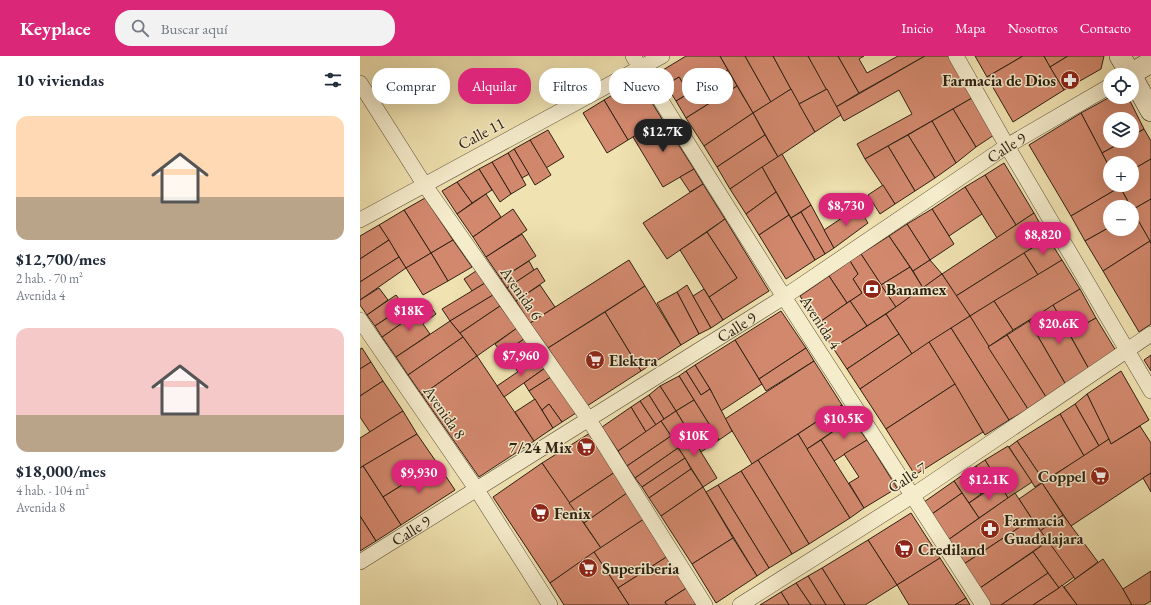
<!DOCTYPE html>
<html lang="es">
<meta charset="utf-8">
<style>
:root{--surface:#fff;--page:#f2f2f3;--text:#1f2937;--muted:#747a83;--accent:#db2777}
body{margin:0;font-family:"EB Garamond",serif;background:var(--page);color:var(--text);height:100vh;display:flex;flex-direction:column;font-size:15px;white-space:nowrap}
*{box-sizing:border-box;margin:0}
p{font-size:13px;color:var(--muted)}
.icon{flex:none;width:22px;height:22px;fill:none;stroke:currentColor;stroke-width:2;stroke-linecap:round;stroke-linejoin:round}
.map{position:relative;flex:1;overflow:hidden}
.details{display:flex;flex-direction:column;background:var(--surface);width:360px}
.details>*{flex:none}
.guide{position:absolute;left:12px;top:12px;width:380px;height:36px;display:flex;gap:8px}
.tools{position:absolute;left:743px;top:12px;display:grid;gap:8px}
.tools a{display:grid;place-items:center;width:36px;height:36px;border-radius:50%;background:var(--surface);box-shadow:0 4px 16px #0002;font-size:20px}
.price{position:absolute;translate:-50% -34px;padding:0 9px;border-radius:14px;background:var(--accent);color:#fff;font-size:13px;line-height:26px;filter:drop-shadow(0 1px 2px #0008)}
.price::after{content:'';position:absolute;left:50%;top:24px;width:12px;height:9px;margin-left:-6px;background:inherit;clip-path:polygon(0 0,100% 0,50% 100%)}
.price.selected{background:#222;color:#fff}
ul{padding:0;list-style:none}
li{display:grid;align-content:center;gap:8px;height:212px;padding:0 16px}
li span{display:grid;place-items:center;height:124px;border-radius:12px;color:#555}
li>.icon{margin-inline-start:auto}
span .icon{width:72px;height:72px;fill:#fffc;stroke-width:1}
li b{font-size:17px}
h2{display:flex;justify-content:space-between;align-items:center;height:48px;padding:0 16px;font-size:17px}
.pill{padding:0 14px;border-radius:16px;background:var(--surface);box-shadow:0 4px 16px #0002;font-size:14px;line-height:36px}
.pill.selected{background:var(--accent);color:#fff}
header{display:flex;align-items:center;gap:24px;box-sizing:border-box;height:56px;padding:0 20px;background:var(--accent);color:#fff}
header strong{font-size:19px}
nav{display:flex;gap:22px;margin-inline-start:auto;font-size:14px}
.search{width:280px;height:36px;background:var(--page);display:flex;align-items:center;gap:10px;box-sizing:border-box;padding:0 14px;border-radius:16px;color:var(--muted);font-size:15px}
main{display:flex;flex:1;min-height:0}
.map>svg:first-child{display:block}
</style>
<header>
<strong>Keyplace</strong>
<div class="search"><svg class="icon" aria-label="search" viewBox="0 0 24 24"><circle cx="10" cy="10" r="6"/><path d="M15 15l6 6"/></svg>Buscar aquí</div>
<nav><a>Inicio</a><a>Mapa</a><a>Nosotros</a><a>Contacto</a></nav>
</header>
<main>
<section class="details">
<h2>10 viviendas<svg class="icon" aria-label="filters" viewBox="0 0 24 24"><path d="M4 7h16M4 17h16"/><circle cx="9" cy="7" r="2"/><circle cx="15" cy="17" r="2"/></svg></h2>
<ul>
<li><span style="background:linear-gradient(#ffd9b3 65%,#b9a48a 0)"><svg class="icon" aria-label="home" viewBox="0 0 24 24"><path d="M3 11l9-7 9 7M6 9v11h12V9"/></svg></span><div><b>$12,700/mes</b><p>2 hab. · 70 m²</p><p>Avenida 4</p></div></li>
<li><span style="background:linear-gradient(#f6c9c9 70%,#b9a48a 0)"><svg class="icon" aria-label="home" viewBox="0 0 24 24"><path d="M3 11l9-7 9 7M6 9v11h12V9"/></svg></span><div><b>$18,000/mes</b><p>4 hab. · 104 m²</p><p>Avenida 8</p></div></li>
</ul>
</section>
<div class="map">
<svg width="791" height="549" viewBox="0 0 791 549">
<rect width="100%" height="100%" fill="#f0e2b1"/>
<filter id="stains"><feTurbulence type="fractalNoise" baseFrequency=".005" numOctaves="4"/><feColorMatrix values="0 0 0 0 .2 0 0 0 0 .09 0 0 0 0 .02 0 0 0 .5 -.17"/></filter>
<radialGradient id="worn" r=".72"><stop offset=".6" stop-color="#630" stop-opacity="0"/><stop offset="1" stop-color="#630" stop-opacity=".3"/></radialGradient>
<!-- building -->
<g fill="#d2886d" stroke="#2d2013">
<path d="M326 0H360L368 14 329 37 319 21 306 29 298 17Z"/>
<path d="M360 0H385L411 46 393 57Z"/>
<path d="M385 0H413L431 33 411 46Z"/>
<path d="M413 0H448L467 33 439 48Z"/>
<path d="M448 0H478L499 37 476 51Z"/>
<path d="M478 0H504L499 3 507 17 538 0H565L499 37Z"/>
<path d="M565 0H590L612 42 505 103 497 88 552 58 539 34 484 65 476 51Z"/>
<path d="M615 0H663L627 21Z"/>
<path d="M663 0H684L704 34 653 66 627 21Z"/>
<path d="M684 0H708L690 11Z"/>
<path d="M708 0H744L741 13 704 34 690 11Z"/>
<path d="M368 14 377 30 326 62 316 45Z"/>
<path d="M319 21 329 37 316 45 306 29Z"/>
<path d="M278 24 302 63 268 84 244 44Z"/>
<path d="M377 30 393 57 344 90 326 62Z"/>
<path d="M431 33 455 76 418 101 393 57Z"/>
<path d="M467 33 481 59 455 76 439 48Z"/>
<path d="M750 41H768L784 73 772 80V63H750V85H764L742 97 721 57Z"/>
<path d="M612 42 634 79 616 91 593 53Z"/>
<path d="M244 44 268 84 247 97 223 57Z"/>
<path d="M593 53 616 91 596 107 572 65Z"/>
<path d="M393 57 405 79 357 111 344 90Z"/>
<path d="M721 57 750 112V129H759L760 131 711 160 669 89Z"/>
<path d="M302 63 334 113 303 131 273 81Z"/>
<path d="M572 65 596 107 575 122 548 79Z"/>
<path d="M784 73 791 85V103L772 114V107H750V112L742 97 764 85H772V80Z"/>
<path d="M188 74 204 101 186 112 170 84Z"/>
<path d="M405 79 418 101 370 133 357 111Z"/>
<path d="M548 79 575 122 555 135 528 90Z"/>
<path d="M170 84 191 119 175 129 154 93Z"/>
<path d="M528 90 555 135 535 148 505 103Z"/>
<path d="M154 93 169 118 162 122 148 97Z"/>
<path d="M148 97 166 129 151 138 132 106Z"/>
<path d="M422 98 451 149 431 162 402 111Z"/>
<path d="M791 103V143L772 154V151H771L759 129H772V114Z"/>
<path d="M132 106 151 138 140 146 119 113Z"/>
<path d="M644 107 674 157 656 169 625 119Z"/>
<path d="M402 111 416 136 386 158 370 133Z"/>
<path d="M119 113 132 134 112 147 97 126Z"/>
<path d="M334 113 343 128 330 136 320 121Z"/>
<path d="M625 119 656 169 637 182 605 131Z"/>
<path d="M97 126 112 147 97 158 82 135Z"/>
<path d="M343 128 365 163 307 203 283 167Z"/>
<path d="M523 129 535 148 520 158 508 139Z"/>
<path d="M605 131 622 158 589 180 572 153Z"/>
<path d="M760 131 771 151H750V171L725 185 711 160Z"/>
<path d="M416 136 429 159 399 179 386 158Z"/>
<path d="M126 138 141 161 113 181 97 158Z"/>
<path d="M65 142 93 184 71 197 44 154Z"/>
<path d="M791 143V188L772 154Z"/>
<path d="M451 149 474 192 465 198 441 156Z"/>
<path d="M498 151 508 167 474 192 464 174Z"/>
<path d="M153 153 167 174 126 201 113 181Z"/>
<path d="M572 153 594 188 570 204 547 168Z"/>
<path d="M44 154 71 197 46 212 19 169Z"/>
<path d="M441 156 465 198 455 204 431 162Z"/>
<path d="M674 157 688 182 596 240 582 218Z"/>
<path d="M774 157 790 185 743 215 725 185 750 171V173H772V158Z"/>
<path d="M429 159 455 204 426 223 399 179Z"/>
<path d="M365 163 409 235 363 264 349 241 377 222 347 176Z"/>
<path d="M547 168 570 204 553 215 529 180Z"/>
<path d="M19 169 29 184 0 203V180Z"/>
<path d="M347 176 377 222 349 241 320 194Z"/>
<path d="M162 178 176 200 141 223 126 201Z"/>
<path d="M529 180 550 211 521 229 501 198Z"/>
<path d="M688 182 702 204 678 219 664 197Z"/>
<path d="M29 184 39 201 0 226V203Z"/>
<path d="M93 184 112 211 88 225 71 197Z"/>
<path d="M790 185 791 188V268L779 276 743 215Z"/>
<path d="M71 197 88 225 63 239 46 212Z"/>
<path d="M664 197 678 219 610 260 596 240Z"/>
<path d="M501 198 536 251 507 270 490 245 502 237 493 223 498 218 490 205Z"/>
<path d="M39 201 46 212 0 244V226Z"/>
<path d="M269 204 285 230 188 292 170 267Z"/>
<path d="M570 204 582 218 563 232 553 215Z"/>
<path d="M702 204 720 233 653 274 634 245Z"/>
<path d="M169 205 174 214 147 232 141 223Z"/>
<path d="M490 205 498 218 493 223 502 237 487 247 469 220Z"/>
<path d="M550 211 563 232 536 251 521 229Z"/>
<path d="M177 212 185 225 156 245 147 232Z"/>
<path d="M116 215 125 227 112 235 104 223Z"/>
<path d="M582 218 610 260 552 298 526 258Z"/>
<path d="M469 220 487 247 457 268 440 240Z"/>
<path d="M125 227 133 239 90 265 82 253Z"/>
<path d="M180 229 195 251 170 267 156 245Z"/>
<path d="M327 229 351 272 339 278 317 236Z"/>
<path d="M285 230 321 289 281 315 245 256Z"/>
<path d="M19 232 28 244 7 259 0 249V244Z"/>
<path d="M344 233 363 264 351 272 333 240Z"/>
<path d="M720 233 736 262 709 277 693 249Z"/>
<path d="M317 236 339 278 321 289 297 247Z"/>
<path d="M36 239 44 250 15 270 7 259Z"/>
<path d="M133 239 140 250 100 277 90 265Z"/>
<path d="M490 245 507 270 473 292 457 268Z"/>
<path d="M634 245 653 274 628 291 610 260Z"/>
<path d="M69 248 76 258 63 268 70 278 36 301 22 281Z"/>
<path d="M693 249 729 313 706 329 669 265Z"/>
<path d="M140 250 157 272 117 300 100 277Z"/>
<path d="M39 254 45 265 22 281 15 270Z"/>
<path d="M421 255 446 292 399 323 375 284Z"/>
<path d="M245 256 281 315 227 350 188 292Z"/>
<path d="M526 258 539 278 487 313 473 292Z"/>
<path d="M610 260 668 353 649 364 591 272Z"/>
<path d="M736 262 756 295 729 313 709 277Z"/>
<path d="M90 265 103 281 48 319 36 301Z"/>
<path d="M669 265 706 329 686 341 647 279Z"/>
<path d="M157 272 164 283 142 298 135 288Z"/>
<path d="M591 272 649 364 625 379 569 286Z"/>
<path d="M539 278 552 298 500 333 487 313Z"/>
<path d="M647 279 686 341 668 353 628 291Z"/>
<path d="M103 281 117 300 62 339 48 319Z"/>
<path d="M164 283 178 302 158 316 145 296Z"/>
<path d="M375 284 402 328 361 355 350 333 335 309Z"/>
<path d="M569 286 595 328 526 373 500 333Z"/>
<path d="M2 292 11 306 0 313V293Z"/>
<path d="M446 292 454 305 406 335 399 323Z"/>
<path d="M791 299V315L784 304Z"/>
<path d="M117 300 174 385 119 421 62 339Z"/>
<path d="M178 302 185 312 144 341 137 330Z"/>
<path d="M454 305 482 349 392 408 365 363Z"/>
<path d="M11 306 23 325 0 340V313Z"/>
<path d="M335 309 350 333 341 339 326 315Z"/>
<path d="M185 312 191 321 169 335 164 327Z"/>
<path d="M326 315 341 339 350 333 372 375 359 384 319 320Z"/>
<path d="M761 315 789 364 751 388 727 338Z"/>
<path d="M319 320 334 344 316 355 300 330Z"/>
<path d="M191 321 216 357 202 366 189 348 182 354 169 335Z"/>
<path d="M23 325 43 355 10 376 0 361V340Z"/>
<path d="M595 328 623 376 555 419 526 373Z"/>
<path d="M300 330 316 355 304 363 289 339Z"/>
<path d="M727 338 749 383 739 390 715 348Z"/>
<path d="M289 339 304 363 296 369 280 345Z"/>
<path d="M175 343 193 372 174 385 155 356Z"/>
<path d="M334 344 359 384 341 396 316 355Z"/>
<path d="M280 345 296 369 286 376 271 351Z"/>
<path d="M189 348 202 366 193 372 182 354Z"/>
<path d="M715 348 739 390 724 400 700 358Z"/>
<path d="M482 349 491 363 447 393 438 378Z"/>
<path d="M271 351 286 376 258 395 242 371Z"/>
<path d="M43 355 57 378 0 412V382Z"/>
<path d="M316 355 325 370 311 380 301 365Z"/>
<path d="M700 358 724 400 684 425 657 385Z"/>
<path d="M491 363 507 384 474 405 461 384Z"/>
<path d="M301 365 311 380 267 410 258 395Z"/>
<path d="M325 370 357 422 343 431 311 380Z"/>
<path d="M780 370 791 387V417L711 470 682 427 749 383 751 388Z"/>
<path d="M230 377 255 416 209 447 182 407Z"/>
<path d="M57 378 77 407 23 441 3 410Z"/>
<path d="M438 378 490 462 449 488 398 404Z"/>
<path d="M311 380 318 392 275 422 267 410Z"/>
<path d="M461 384 504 452 490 462 447 393Z"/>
<path d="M507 384 537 432 504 452 489 427 499 421 484 398Z"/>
<path d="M657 385 684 425 675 431 649 391Z"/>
<path d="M648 390 672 426 648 442 625 404Z"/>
<path d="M318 392 325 402 282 431 275 422Z"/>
<path d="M325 402 331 413 289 442 282 431Z"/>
<path d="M398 404 449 488 432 498 381 415Z"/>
<path d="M625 404 639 427 629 433 616 410Z"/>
<path d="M77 407 95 434 41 469 23 441Z"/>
<path d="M182 407 241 492 190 527 133 441Z"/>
<path d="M3 410 41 469 16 485 0 460V412Z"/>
<path d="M616 410 629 433 621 438 607 416Z"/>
<path d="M331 413 343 431 301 460 289 442Z"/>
<path d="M381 415 432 498 409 512 358 429Z"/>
<path d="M255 416 267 437 224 467 209 447Z"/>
<path d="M607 416 621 438 609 447 594 425Z"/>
<path d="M791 417V436L783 422Z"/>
<path d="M594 425 602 437 572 458 564 446Z"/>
<path d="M639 427 648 442 619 462 609 447Z"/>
<path d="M682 427 703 459 680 475 659 443Z"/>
<path d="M358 429 409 512 397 520 346 436Z"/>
<path d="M343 431 373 482 332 508 301 460Z"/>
<path d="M267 437 284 463 241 492 224 467Z"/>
<path d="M602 437 619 462 588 484 572 458Z"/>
<path d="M655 437 672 463 604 508 588 484Z"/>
<path d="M551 457 580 502 537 529 508 484Z"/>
<path d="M703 459 738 506 715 523 680 475Z"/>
<path d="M0 460 16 485 0 495Z"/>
<path d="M284 463 308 500 258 532 234 496Z"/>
<path d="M672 463 688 485 620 532 604 508Z"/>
<path d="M373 482 397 520 356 547 332 508Z"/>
<path d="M508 484 537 529 505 549H485L462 512Z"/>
<path d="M688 485 714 521 699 532 673 496Z"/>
<path d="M234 496 258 532 269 549H204L190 527Z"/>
<path d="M673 496 688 517 641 549H631L620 532Z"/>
<path d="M308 500 328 531 305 546 307 549H269L258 532Z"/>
<path d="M580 502 606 542 595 549H549L537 529Z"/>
<path d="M743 503 763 533 772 549H717L704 531Z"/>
<path d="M462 512 485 549H466L448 520Z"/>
<path d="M791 515V545L784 549H772L763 533Z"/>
<path d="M688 517 699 532 673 549H641Z"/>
<path d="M448 520 466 549H451L436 527Z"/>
<path d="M436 527 451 549H429L421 536Z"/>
<path d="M702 529 717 549H673L699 532Z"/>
<path d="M328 531 336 549H307L305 546Z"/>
<path d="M421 536 429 549H400Z"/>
<path d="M606 542 610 549H595Z"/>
</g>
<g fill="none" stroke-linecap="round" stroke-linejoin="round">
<!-- minor casing -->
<g stroke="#5e503a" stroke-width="16">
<g id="minor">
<path d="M273 0 424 241 623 549"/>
<path d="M596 0 647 90 791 335"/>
<path d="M0 27 64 128 229 364 345 549"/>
<path d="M0 164 302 0"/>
<path d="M0 264 117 434 190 549"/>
<path id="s1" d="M0 506 424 241 647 90 750 30"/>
<path d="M380 549 552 440 791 278"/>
</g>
</g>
<!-- secondary casing -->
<g stroke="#2d2013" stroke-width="22">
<g id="secondary">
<path d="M760 0 771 19"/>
<path d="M771 18 791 6"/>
<path d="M772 21 791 55"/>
</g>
</g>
<!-- minor -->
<use href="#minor" stroke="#f5eccc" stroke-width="15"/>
<!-- secondary -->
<use href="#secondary" stroke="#f5eccc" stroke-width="21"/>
</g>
<!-- icons -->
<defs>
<g id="pharmacy-disc" transform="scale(1)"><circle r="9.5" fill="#8f2418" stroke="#f5eccc"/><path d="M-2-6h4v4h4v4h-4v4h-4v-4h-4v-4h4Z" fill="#fff"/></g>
<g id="bank-disc" transform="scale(1)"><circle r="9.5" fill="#8f2418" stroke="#f5eccc"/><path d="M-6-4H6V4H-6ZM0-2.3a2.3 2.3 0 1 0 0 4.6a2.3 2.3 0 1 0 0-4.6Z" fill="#fff"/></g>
<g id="supermarket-disc" transform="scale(1)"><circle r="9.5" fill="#8f2418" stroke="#f5eccc"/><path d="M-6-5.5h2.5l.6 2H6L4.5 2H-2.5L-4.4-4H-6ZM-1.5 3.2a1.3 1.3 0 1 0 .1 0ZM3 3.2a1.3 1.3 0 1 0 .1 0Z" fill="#fff"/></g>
</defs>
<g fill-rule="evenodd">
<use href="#pharmacy-disc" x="710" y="24"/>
<use href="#bank-disc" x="512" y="233"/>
<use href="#supermarket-disc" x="235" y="304"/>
<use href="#supermarket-disc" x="226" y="391"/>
<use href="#supermarket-disc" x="740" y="420"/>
<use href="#supermarket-disc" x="180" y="457"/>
<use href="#pharmacy-disc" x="630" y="473"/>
<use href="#supermarket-disc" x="544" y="493"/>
<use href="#supermarket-disc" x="228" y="512"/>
</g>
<g text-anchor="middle" stroke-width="3" stroke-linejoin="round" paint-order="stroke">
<!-- poi labels -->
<g font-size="16" font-weight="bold" fill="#2d2013" stroke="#f5eccc" text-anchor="start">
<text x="696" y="30" text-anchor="end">Farmacia de Dios</text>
<text x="526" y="239">Banamex</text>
<text x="249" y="310">Elektra</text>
<text x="212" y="397" text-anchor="end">7/24 Mix</text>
<text x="726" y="426" text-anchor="end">Coppel</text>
<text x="194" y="463">Fenix</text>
<text x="644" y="470">Farmacia<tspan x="644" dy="18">Guadalajara</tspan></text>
<text x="558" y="499">Crediland</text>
<text x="242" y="518">Superiberia</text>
</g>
<!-- street labels -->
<g font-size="16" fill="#2d2013" stroke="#f5eccc">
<text transform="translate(121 77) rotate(-28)" y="6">Calle 11</text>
<text dy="6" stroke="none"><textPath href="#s1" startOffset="768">Calle 9</textPath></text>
<text transform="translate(162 237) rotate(55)" y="6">Avenida 6</text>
<text transform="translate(461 266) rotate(57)" y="6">Avenida 4</text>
<text dy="6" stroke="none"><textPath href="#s1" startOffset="444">Calle 9</textPath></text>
<text transform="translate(85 356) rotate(55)" y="6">Avenida 8</text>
<text transform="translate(547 421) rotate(-33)" y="6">Calle 7</text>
<text dy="6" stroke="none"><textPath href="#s1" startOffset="60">Calle 9</textPath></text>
</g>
</g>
<rect width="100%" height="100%" filter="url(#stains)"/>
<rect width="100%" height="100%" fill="url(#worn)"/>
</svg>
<div class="tools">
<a><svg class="icon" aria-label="locate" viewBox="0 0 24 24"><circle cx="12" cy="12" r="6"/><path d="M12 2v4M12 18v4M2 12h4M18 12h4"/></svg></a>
<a><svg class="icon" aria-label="layers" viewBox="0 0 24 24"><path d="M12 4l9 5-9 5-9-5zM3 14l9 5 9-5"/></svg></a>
<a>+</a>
<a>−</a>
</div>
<b class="price selected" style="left:303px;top:97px">$12.7K</b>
<b class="price" style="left:486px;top:171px">$8,730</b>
<b class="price" style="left:683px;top:200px">$8,820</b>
<b class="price" style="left:49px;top:276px">$18K</b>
<b class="price" style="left:699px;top:289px">$20.6K</b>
<b class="price" style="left:161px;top:321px">$7,960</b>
<b class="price" style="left:484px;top:384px">$10.5K</b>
<b class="price" style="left:334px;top:401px">$10K</b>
<b class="price" style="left:59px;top:438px">$9,930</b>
<b class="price" style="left:629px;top:445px">$12.1K</b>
<div class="guide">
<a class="pill">Comprar</a>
<a class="pill selected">Alquilar</a>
<a class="pill">Filtros</a>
<a class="pill">Nuevo</a>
<a class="pill">Piso</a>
</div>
</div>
</main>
